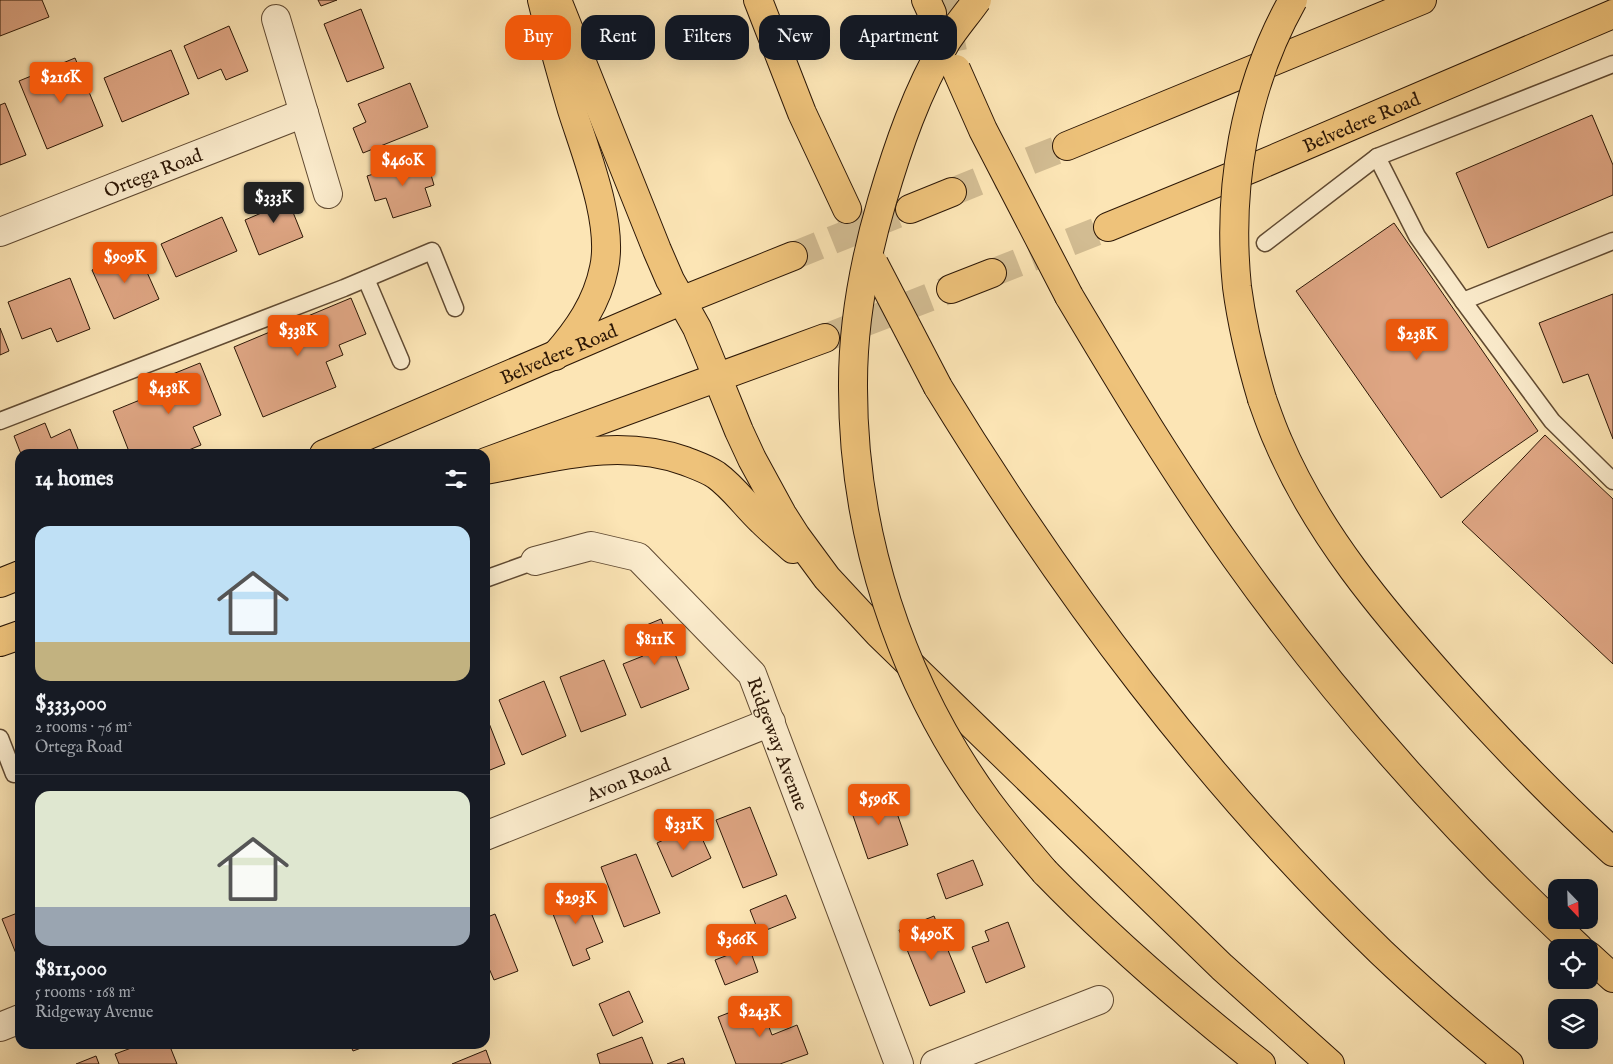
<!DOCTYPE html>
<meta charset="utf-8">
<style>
:root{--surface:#171b24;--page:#242831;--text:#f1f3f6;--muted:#9ea1a6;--line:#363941;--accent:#ea580c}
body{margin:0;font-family:"IM FELL English",serif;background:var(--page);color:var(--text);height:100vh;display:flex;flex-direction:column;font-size:19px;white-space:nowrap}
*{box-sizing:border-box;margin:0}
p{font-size:16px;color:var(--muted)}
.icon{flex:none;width:28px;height:28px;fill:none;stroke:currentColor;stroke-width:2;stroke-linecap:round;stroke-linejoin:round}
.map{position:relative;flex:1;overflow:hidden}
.side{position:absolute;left:15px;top:449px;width:475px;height:600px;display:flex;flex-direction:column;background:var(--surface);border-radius:15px;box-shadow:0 5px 20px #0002}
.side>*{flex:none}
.banner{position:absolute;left:505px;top:15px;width:475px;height:45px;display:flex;gap:10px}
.needle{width:32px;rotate:157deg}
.buttons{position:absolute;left:1548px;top:879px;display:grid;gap:10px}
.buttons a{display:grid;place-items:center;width:50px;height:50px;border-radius:10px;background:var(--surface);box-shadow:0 5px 20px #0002;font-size:25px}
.price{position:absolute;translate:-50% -42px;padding:0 11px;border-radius:5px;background:var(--accent);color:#fff;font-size:16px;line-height:32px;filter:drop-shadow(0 1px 2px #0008)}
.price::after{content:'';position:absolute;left:50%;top:30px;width:15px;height:11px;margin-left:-8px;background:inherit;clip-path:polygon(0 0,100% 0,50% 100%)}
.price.current{background:#222;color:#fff}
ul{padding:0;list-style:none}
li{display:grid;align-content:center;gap:10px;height:265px;padding:0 20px}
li+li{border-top:1px solid var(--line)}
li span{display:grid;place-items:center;height:155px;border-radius:15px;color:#555}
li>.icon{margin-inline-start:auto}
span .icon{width:90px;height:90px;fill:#fffc;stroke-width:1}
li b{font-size:21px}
h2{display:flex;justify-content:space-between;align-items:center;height:60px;padding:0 20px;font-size:21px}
.chip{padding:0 18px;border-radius:15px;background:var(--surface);box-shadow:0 5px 20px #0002;font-size:18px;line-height:45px}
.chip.current{background:var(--accent);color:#fff}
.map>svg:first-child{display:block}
</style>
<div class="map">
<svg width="1613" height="1064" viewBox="0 0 1613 1064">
<rect width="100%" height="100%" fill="#fce5b5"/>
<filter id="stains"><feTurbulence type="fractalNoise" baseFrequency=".004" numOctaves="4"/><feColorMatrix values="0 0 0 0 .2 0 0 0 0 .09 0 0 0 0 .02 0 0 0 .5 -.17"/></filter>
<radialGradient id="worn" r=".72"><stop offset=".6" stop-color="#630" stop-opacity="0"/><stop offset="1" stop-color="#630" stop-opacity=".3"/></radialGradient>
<!-- building -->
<g fill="#dfa684" stroke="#2c1706">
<path d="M0 0H42L49 17 0 36Z"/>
<path d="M318 0H337L321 6Z"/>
<path d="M361 9 384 68 347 82 324 24Z"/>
<path d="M229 26 248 71 226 80 221 69 198 79 184 46Z"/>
<path d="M171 50 189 94 122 122 104 78Z"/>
<path d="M75 58 103 126 47 149 19 81Z"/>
<path d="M410 83 428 127 363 153 353 128 366 122 358 104Z"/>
<path d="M5 103 26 155 0 165V105Z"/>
<path d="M1592 115 1613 165V195L1488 248 1456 173Z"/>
<path d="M426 158 434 185 425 188 431 206 393 218 386 198 375 201 367 176Z"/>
<path d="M284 190 303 237 259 255 245 220 266 211 261 199Z"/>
<path d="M222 217 237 251 176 277 161 244Z"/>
<path d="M1394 223 1538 431 1441 498 1296 291Z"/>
<path d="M137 250 159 299 114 319 92 270Z"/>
<path d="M70 278 90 329 57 342 51 328 22 339 8 302Z"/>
<path d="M1613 294V439L1588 374 1563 383 1539 323Z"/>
<path d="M351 298 366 334 339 345 343 355 326 362 336 387 263 417 234 347Z"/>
<path d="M0 328 9 351 0 355Z"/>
<path d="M200 363 221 415 193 427 201 445 179 454H130L113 411 157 393 153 382Z"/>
<path d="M45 423 51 438 70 429 80 454H21L14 436Z"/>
<path d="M1545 435 1613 499V664L1462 522Z"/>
<path d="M661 619 689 689 641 708 623 664 643 656 632 631Z"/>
<path d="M604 660 626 715 581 732 560 677Z"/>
<path d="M544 681 566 736 522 755 499 700Z"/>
<path d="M485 713 505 764 485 772Z"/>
<path d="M890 793 908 845 868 859 850 807Z"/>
<path d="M750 807 777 875 743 888 716 820Z"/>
<path d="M696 825 711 858 672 877 657 843Z"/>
<path d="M636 854 660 913 624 927 601 867Z"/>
<path d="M973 860 983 885 946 899 937 874Z"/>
<path d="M581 888 603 942 586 949 590 959 573 966 548 901Z"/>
<path d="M786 895 796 918 759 933 750 910Z"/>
<path d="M20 912V955L17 956 2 919Z"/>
<path d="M495 914 518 971 494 980 485 959V918Z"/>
<path d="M934 916 965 992 930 1006 899 930Z"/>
<path d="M1008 922 1025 967 986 983 972 947 989 941 985 931Z"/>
<path d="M749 947 758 972 725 985 715 960Z"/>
<path d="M629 991 643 1022 613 1036 599 1004Z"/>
<path d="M759 1001 772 1035 797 1025 808 1054 780 1064H736L718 1017Z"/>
<path d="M642 1037 653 1064H600L597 1054Z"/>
<path d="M142 1044H169L177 1064H119L115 1054Z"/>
<path d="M350 1044H372L353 1051Z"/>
<path d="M486 1050 491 1064H452Z"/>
<path d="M96 1056 99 1064H76Z"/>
<path d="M683 1058 685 1064H667Z"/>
</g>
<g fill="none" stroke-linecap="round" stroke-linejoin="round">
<!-- primary-tunnel -->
<g stroke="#d2bc92" stroke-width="28" stroke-dasharray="28 14" stroke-linecap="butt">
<path d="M952 192 1067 146"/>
<path d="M793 256 910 209"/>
<path d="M992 273 1108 227"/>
<path d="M825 338 951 289"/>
</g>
<!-- highway-tunnel -->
<g stroke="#d2bc92" stroke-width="28" stroke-dasharray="28 14" stroke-linecap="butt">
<path d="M943 0 953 52"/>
<path d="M847 209 874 264"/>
</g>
<!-- lane casing -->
<g stroke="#604a32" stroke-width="19">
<g id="lane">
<path d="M1377 157 1417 236 1463 301 1552 421 1613 481"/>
<path d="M1265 243 1377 157 1613 64"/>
<path d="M366 279 401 361"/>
<path d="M1463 301 1613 241"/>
<path d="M0 421 344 288 432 251 455 308"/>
<path d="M485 579 535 561"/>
<path d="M0 738 14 774"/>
</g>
</g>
<!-- street casing -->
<g stroke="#604a32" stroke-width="30">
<g id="street">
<path d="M276 19 328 194"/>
<path id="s1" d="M0 232 304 113"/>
<path id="s2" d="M535 561 591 546 638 557 752 674 899 1064"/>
<path id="s3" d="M485 836 771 722"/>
<path d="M0 1027 20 1019"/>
<path d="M935 1064 1099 1000"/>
</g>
</g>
<!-- primary casing -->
<g stroke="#2c1706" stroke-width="30">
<g id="primary">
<path d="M1067 146 1422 0"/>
<path d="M910 209 952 192"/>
<path id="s4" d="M1108 227 1255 167 1613 14"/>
<path d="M951 289 992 273"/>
<path id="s5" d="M324 454 681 301 793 256"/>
<path d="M486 462 825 338"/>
<path d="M0 583 20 575"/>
<path d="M0 642 20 635"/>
</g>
</g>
<!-- highway casing -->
<g stroke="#2c1706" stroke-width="30">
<g id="highway">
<path d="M542 0C551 37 561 73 572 110 586 154 614 223 604 268 597 303 578 330 555 356"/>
<path d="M557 0 657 250 670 280 697 328 707 352 739 431 752 459 782 514 796 536 827 578 879 634 1222 967 1330 1064"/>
<path d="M758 0 802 113 847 209"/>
<path d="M926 0 932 13"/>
<path d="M1069 296C1122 385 1175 473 1235 557 1336 699 1452 829 1579 948"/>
<path d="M938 387C1064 593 1207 784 1381 952 1422 991 1465 1028 1509 1064"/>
<path d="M1262 399C1267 413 1272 428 1278 441 1317 533 1383 611 1449 685 1501 743 1555 799 1613 852"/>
<path d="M485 470C553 458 617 437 685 461 695 465 707 469 716 475 734 488 746 506 762 521 772 531 783 540 793 549"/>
<path d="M1045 872C1112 941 1185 1004 1261 1064"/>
<path d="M1589 956 1613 978"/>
</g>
</g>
<!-- lane -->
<use href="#lane" stroke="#fdeecf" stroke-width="16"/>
<!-- street -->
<use href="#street" stroke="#fdeecf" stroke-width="28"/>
<!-- primary -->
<use href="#primary" stroke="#eec27a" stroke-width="28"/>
<!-- highway -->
<use href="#highway" stroke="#eec27a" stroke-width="28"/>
<!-- highway-bridge casing -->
<g stroke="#2c1706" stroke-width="30" stroke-linecap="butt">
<g id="highway-bridge">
<path d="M977 0C967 14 955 28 946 42 917 91 898 146 882 201 865 259 853 322 853 383 852 532 900 681 988 802 1006 826 1025 849 1045 872"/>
<path d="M956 69 983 130 1069 296"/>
<path d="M874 264 938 387"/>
<path d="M1262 399C1251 362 1242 325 1237 287 1227 189 1244 87 1293 0"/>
</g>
</g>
<!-- highway-bridge -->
<use href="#highway-bridge" stroke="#eec27a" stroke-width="28"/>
</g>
<g text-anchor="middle" stroke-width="5" stroke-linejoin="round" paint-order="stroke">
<!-- street labels -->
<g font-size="19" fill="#2c1706" stroke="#fdeecf">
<text dy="7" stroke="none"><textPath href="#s4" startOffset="274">Belvedere Road</textPath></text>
<text dy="7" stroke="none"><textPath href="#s1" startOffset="164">Ortega Road</textPath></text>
<text dy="7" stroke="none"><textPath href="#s5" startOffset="255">Belvedere Road</textPath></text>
<text dy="7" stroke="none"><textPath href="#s2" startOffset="344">Ridgeway Avenue</textPath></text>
<text dy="7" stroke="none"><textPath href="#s3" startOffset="154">Avon Road</textPath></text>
</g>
</g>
<rect width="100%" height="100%" filter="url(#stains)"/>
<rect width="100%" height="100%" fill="url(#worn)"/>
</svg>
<div class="buttons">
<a><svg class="needle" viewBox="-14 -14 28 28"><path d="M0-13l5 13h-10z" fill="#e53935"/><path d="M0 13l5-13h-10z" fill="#9ea1a6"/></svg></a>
<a><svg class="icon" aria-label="locate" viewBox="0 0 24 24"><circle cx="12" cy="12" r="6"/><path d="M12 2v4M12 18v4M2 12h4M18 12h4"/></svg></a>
<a><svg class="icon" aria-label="layers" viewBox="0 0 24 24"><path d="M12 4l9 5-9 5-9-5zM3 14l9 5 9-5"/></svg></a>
</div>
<b class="price" style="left:61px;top:104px">$216K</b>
<b class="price" style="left:403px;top:187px">$460K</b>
<b class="price current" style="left:274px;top:224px">$333K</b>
<b class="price" style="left:125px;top:284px">$909K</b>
<b class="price" style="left:298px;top:357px">$338K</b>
<b class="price" style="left:1417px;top:361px">$238K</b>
<b class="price" style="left:169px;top:415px">$438K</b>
<b class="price" style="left:655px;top:666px">$811K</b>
<b class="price" style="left:879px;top:826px">$596K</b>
<b class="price" style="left:684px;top:851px">$331K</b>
<b class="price" style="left:576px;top:925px">$293K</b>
<b class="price" style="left:932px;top:961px">$490K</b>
<b class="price" style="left:737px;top:966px">$366K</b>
<b class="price" style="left:760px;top:1038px">$243K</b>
<div class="banner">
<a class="chip current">Buy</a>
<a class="chip">Rent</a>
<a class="chip">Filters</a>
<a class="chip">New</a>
<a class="chip">Apartment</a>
</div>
<section class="side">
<h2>14 homes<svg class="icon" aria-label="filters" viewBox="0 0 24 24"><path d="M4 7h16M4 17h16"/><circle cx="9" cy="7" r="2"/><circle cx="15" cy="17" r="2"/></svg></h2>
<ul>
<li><span style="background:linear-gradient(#bfe0f5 75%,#c2b280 0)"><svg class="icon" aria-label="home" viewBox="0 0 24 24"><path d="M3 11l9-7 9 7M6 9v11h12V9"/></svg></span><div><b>$333,000</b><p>2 rooms · 76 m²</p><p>Ortega Road</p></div></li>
<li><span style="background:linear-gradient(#dfe7d0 75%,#9aa5b1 0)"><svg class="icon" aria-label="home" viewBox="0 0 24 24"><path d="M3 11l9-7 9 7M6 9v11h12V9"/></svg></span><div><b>$811,000</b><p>5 rooms · 168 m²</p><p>Ridgeway Avenue</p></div></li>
</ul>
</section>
</div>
